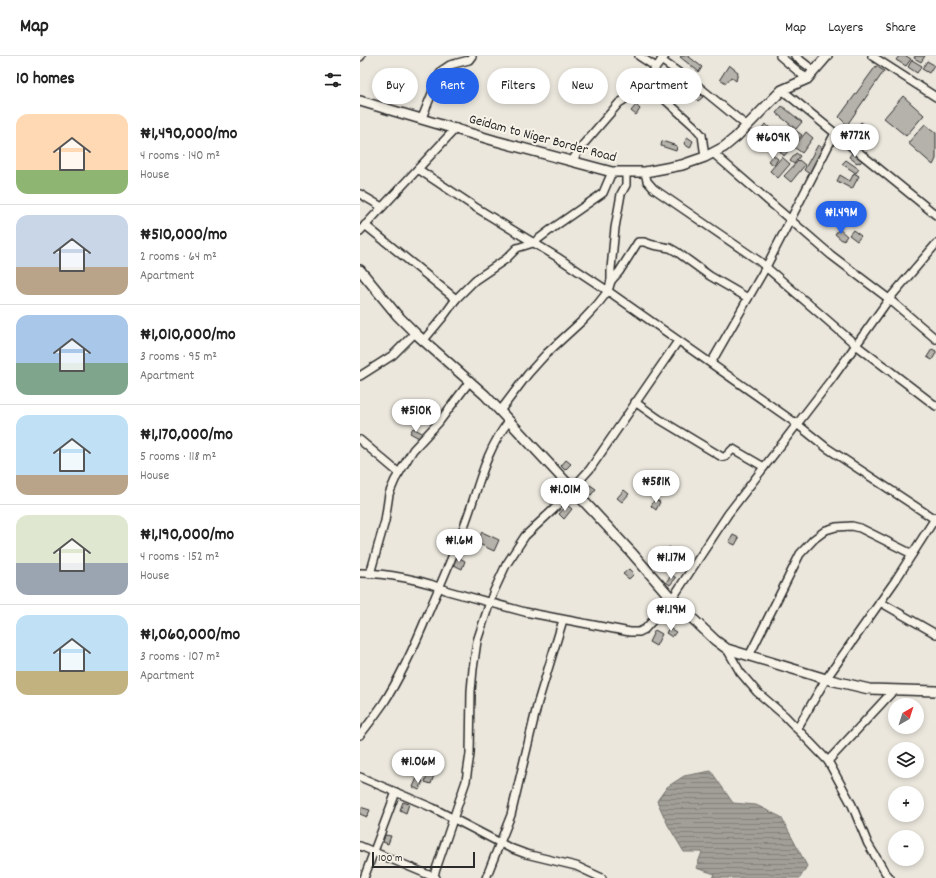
<!DOCTYPE html>
<meta charset="utf-8">
<style>
:root{--surface:#fff;--page:#f2f2f2;--text:#222;--muted:#767676;--line:#e0e0e0;--accent:#2563eb}
body{margin:0;font-family:Dekko,sans-serif;background:var(--page);color:var(--text);height:100vh;display:flex;flex-direction:column;font-size:15px;white-space:nowrap}
*{box-sizing:border-box;margin:0}
p{font-size:13px;color:var(--muted)}
.icon{flex:none;width:22px;height:22px;fill:none;stroke:currentColor;stroke-width:2;stroke-linecap:round;stroke-linejoin:round}
.map{position:relative;flex:1;overflow:hidden}
.drawer{display:flex;flex-direction:column;background:var(--surface);width:360px}
.drawer>*{flex:none}
.guide{position:absolute;left:12px;top:12px;width:380px;height:36px;display:flex;gap:8px}
.needle{width:26px;rotate:39deg}
.tools{position:absolute;left:528px;top:642px;display:grid;gap:8px}
.tools a{display:grid;place-items:center;width:36px;height:36px;border-radius:50%;background:var(--surface);box-shadow:0 2px 6px #0003;font-size:20px}
.scale{position:absolute;left:12px;bottom:10px;width:103px;box-sizing:border-box;padding-left:4px;border:2px solid #2b2b2b;border-top:0;font-size:11px;line-height:14px;white-space:nowrap;color:#2b2b2b;-webkit-text-stroke:3px #f7f3e8;paint-order:stroke}
.price{position:absolute;translate:-50% -34px;padding:0 9px;border-radius:14px;background:#fff;color:#222;font-size:13px;line-height:26px;filter:drop-shadow(0 1px 2px #0008)}
.price::after{content:'';position:absolute;left:50%;top:24px;width:12px;height:9px;margin-left:-6px;background:inherit;clip-path:polygon(0 0,100% 0,50% 100%)}
.price.active{background:var(--accent);color:#fff}
ul{padding:0;list-style:none}
li{display:flex;align-items:center;gap:12px;height:100px;padding:0 16px}
li+li{border-top:1px solid var(--line)}
li span{display:grid;place-items:center;flex:none;width:112px;height:80px;border-radius:12px;color:#555}
li>.icon{margin-inline-start:auto}
span .icon{width:48px;height:48px;fill:#fffc;stroke-width:1}
li b{font-size:17px}
h2{display:flex;justify-content:space-between;align-items:center;height:48px;padding:0 16px;font-size:17px}
.chip{padding:0 14px;border-radius:18px;background:var(--surface);box-shadow:0 2px 6px #0003;font-size:14px;line-height:36px}
.chip.active{background:var(--accent);color:#fff}
header{display:flex;align-items:center;gap:24px;box-sizing:border-box;height:56px;padding:0 20px;background:var(--surface);border-bottom:1px solid var(--line)}
header strong{font-size:19px}
nav{display:flex;gap:22px;margin-inline-start:auto;font-size:14px}
main{display:flex;flex:1;min-height:0}
.map>svg:first-child{display:block}
</style>
<header>
<strong>Map</strong>
<nav><a>Map</a><a>Layers</a><a>Share</a></nav>
</header>
<main>
<section class="drawer">
<h2>10 homes<svg class="icon" aria-label="filters" viewBox="0 0 24 24"><path d="M4 7h16M4 17h16"/><circle cx="9" cy="7" r="2"/><circle cx="15" cy="17" r="2"/></svg></h2>
<ul>
<li><span style="background:linear-gradient(#ffd9b3 70%,#8fb573 0)"><svg class="icon" aria-label="home" viewBox="0 0 24 24"><path d="M3 11l9-7 9 7M6 9v11h12V9"/></svg></span><div><b>₦1,490,000/mo</b><p>4 rooms · 140 m²</p><p>House</p></div></li>
<li><span style="background:linear-gradient(#c9d6e8 65%,#b9a48a 0)"><svg class="icon" aria-label="home" viewBox="0 0 24 24"><path d="M3 11l9-7 9 7M6 9v11h12V9"/></svg></span><div><b>₦510,000/mo</b><p>2 rooms · 64 m²</p><p>Apartment</p></div></li>
<li><span style="background:linear-gradient(#a9c7e8 60%,#7fa58c 0)"><svg class="icon" aria-label="home" viewBox="0 0 24 24"><path d="M3 11l9-7 9 7M6 9v11h12V9"/></svg></span><div><b>₦1,010,000/mo</b><p>3 rooms · 95 m²</p><p>Apartment</p></div></li>
<li><span style="background:linear-gradient(#bfe0f5 75%,#b9a48a 0)"><svg class="icon" aria-label="home" viewBox="0 0 24 24"><path d="M3 11l9-7 9 7M6 9v11h12V9"/></svg></span><div><b>₦1,170,000/mo</b><p>5 rooms · 118 m²</p><p>House</p></div></li>
<li><span style="background:linear-gradient(#dfe7d0 60%,#9aa5b1 0)"><svg class="icon" aria-label="home" viewBox="0 0 24 24"><path d="M3 11l9-7 9 7M6 9v11h12V9"/></svg></span><div><b>₦1,190,000/mo</b><p>4 rooms · 152 m²</p><p>House</p></div></li>
<li><span style="background:linear-gradient(#bfe0f5 70%,#c2b280 0)"><svg class="icon" aria-label="home" viewBox="0 0 24 24"><path d="M3 11l9-7 9 7M6 9v11h12V9"/></svg></span><div><b>₦1,060,000/mo</b><p>3 rooms · 107 m²</p><p>Apartment</p></div></li>
</ul>
</section>
<div class="map">
<svg width="576" height="822" viewBox="0 0 576 822">
<defs>
<pattern id="water-rules" width="6" height="5" patternUnits="userSpaceOnUse"><rect width="6" height="5" fill="#a29f98"/><path d="M0 2.5h6" fill="none" stroke="#84827c"/></pattern>
</defs>
<rect width="100%" height="100%" fill="#ebe7dd"/>
<filter id="ink" filterUnits="userSpaceOnUse"><feTurbulence type="fractalNoise" baseFrequency=".025" numOctaves="2"/><feDisplacementMap in="SourceGraphic" scale="8" xChannelSelector="R" yChannelSelector="G"/><feConvolveMatrix kernelMatrix="1 2 1 2 8 2 1 2 1" color-interpolation-filters="sRGB"/></filter>
<g filter="url(#ink)">
<!-- water -->
<path fill="url(#water-rules)" stroke="#72716c" d="M351 715 373 747 396 749 421 761 447 810 440 822H353L355 818 336 812 342 796H324L308 769 297 745 307 731 324 720Z"/>
<!-- building -->
<g fill="#b5b2ab" stroke="#2b2b2b">
<path d="M321 0H328L342 11 339 16 320 1Z"/>
<path d="M539 0H546L551 3 546 10 536 4Z"/>
<path d="M555 0H565L561 6 554 2Z"/>
<path d="M552 4 562 10 557 17 548 11Z"/>
<path d="M567 5 574 9 569 17 562 13Z"/>
<path d="M369 9 378 16 376 25 371 21 366 27 360 23Z"/>
<path d="M516 10 524 15 487 69 479 61Z"/>
<path d="M269 24 273 28 267 34 263 30Z"/>
<path d="M336 34 343 41 338 45 331 38Z"/>
<path d="M281 37 286 41 279 48 274 44Z"/>
<path d="M543 40 564 59 546 80 524 62Z"/>
<path d="M276 49 280 53 276 59 271 55Z"/>
<path d="M422 50 442 66 436 73 416 57Z"/>
<path d="M501 66 513 76 507 84 494 75Z"/>
<path d="M405 68 425 84 419 90 400 75Z"/>
<path d="M565 68 576 77V103L573 109 548 87Z"/>
<path d="M435 74 442 79 424 100 418 93Z"/>
<path d="M446 76 453 82 442 97 434 91Z"/>
<path d="M327 81 333 85 330 92 324 88Z"/>
<path d="M302 85 317 90 316 95 301 90Z"/>
<path d="M458 89 464 93 451 119 444 114Z"/>
<path d="M436 97 440 100 434 108 430 105Z"/>
<path d="M492 97 502 104 500 107 498 106 497 107 489 101Z"/>
<path d="M413 99 418 103 414 109 408 105Z"/>
<path d="M422 101 430 108 418 122 410 115Z"/>
<path d="M439 104 445 109 431 126 424 120Z"/>
<path d="M486 104 499 113 496 117 482 108Z"/>
<path d="M494 117 499 120 492 133 477 125 480 119 490 125Z"/>
<path d="M479 173 487 180 483 185 475 178Z"/>
<path d="M493 174 501 180 497 185 489 179Z"/>
<path d="M572 293 576 295V297L572 304 567 301Z"/>
<path d="M53 372 62 377 59 382 50 377Z"/>
<path d="M206 404 211 408 205 414 201 410Z"/>
<path d="M230 429 236 433 231 439 225 436Z"/>
<path d="M264 434 269 438 262 446 257 442Z"/>
<path d="M295 443 300 446 296 454 291 450Z"/>
<path d="M207 449 212 453 204 463 199 458Z"/>
<path d="M122 476 139 484 134 495 117 487Z"/>
<path d="M373 479 379 482 375 489 369 486Z"/>
<path d="M309 491 315 495 310 502 304 498Z"/>
<path d="M96 500 105 505 102 513 92 508Z"/>
<path d="M269 513 274 518 269 523 263 518Z"/>
<path d="M312 519 316 522 310 529 306 526Z"/>
<path d="M309 572 316 576 312 581 306 577Z"/>
<path d="M295 574 302 578 296 590 289 586Z"/>
<path d="M70 710 76 713 71 728 65 726Z"/>
<path d="M57 722 63 725 59 734 53 731Z"/>
<path d="M43 746 49 748 46 757 40 754Z"/>
<path d="M0 751 10 754 7 761 0 758Z"/>
<path d="M25 779 31 780 28 788 23 786Z"/>
</g>
<g fill="none" stroke-linecap="round" stroke-linejoin="round">
<!-- minor casing -->
<g stroke="#2b2b2b" stroke-width="10">
<g id="minor">
<path d="M279 0 296 11"/>
<path d="M420 0 447 23"/>
<path d="M435 0 453 14"/>
<path d="M512 0 576 41"/>
<path d="M0 1 1 0"/>
<path d="M301 4 338 30 387 70"/>
<path d="M290 18 299 29 303 42 334 70 342 79 345 101"/>
<path d="M422 34 576 159"/>
<path d="M62 62 81 15 90 9 109 4 112 0"/>
<path d="M353 97 471 199 529 243 576 283"/>
<path d="M212 105 221 91 259 47 270 40 286 24 305 0"/>
<path d="M58 113 115 151 197 201 248 235 437 368 467 392 576 464"/>
<path d="M285 116 287 125 294 133 399 205 496 289 576 350"/>
<path d="M0 138 22 151"/>
<path d="M5 169 96 243"/>
<path d="M0 175 96 72"/>
<path d="M251 225 259 216 278 186H284L293 189 310 192 317 196 350 220 388 242"/>
<path d="M63 285 83 261 96 243 115 224 146 203 157 192 173 187 197 169 243 137 252 116"/>
<path d="M351 307 406 211 475 77"/>
<path d="M0 320 33 299 55 277"/>
<path d="M275 346 299 363 362 401H365L373 393 404 411"/>
<path d="M140 355 168 318 186 298 223 264 237 249 248 235 251 225V213L255 172 261 138 266 129V116"/>
<path d="M0 384 39 417"/>
<path d="M0 517C24 517 66 524 88 535L165 556 270 576H279L285 573 312 543 368 458 471 324 529 243 576 188"/>
<path d="M10 518 25 465 29 438 35 424 53 394 79 366 110 325"/>
<path d="M520 546 576 578"/>
<path d="M367 593 380 616 397 636 425 660 468 705 492 749 508 788 525 816 530 822"/>
<path d="M389 600 440 498 454 483 466 474 476 471 492 470 500 472 552 498"/>
<path d="M437 673 466 623 535 525 576 461"/>
<path d="M0 679C8 669 16 658 23 648 42 619 56 587 69 555 82 525 95 496 106 465 119 430 125 395 149 365"/>
<path d="M468 705 534 634"/>
<path d="M0 721 73 752 150 792 166 798 216 810 242 822"/>
<path d="M0 790 76 822"/>
<path d="M4 822 36 736"/>
<path d="M73 822 106 725 110 698 111 635 113 613 117 585 133 537 146 509 165 480 194 453 230 413 318 285"/>
<path d="M126 822 151 759 178 646 203 564"/>
</g>
</g>
<!-- major casing -->
<g stroke="#2b2b2b" stroke-width="12">
<g id="major">
<path d="M0 45 136 85 252 116H285L322 109 345 101 364 91 376 81 422 34 447 23 467 0"/>
<path d="M0 214 37 259 55 277 125 339 271 496 312 543 355 584 367 593 466 623 509 633 576 635"/>
</g>
</g>
<!-- minor -->
<use href="#minor" stroke="#f7f3e8" stroke-width="7"/>
<!-- major -->
<use href="#major" stroke="#f7f3e8" stroke-width="9"/>
</g>
</g>
<g text-anchor="middle" stroke-width="4" stroke-linejoin="round" paint-order="stroke">
<!-- street labels -->
<g font-size="14" fill="#2b2b2b" stroke="#f7f3e8">
<text transform="translate(183 81) rotate(15)" y="5">Geidam to Niger Border Road</text>
</g>
</g>
</svg>
<div class="tools">
<a><svg class="needle" viewBox="-14 -14 28 28"><path d="M0-13l5 13h-10z" fill="#e53935"/><path d="M0 13l5-13h-10z" fill="#767676"/></svg></a>
<a><svg class="icon" aria-label="layers" viewBox="0 0 24 24"><path d="M12 4l9 5-9 5-9-5zM3 14l9 5 9-5"/></svg></a>
<a>+</a>
<a>−</a>
</div>
<div class="scale">100 m</div>
<b class="price" style="left:495px;top:102px">₦772K</b>
<b class="price" style="left:413px;top:104px">₦609K</b>
<b class="price active" style="left:481px;top:179px">₦1.49M</b>
<b class="price" style="left:56px;top:377px">₦510K</b>
<b class="price" style="left:296px;top:448px">₦581K</b>
<b class="price" style="left:205px;top:456px">₦1.01M</b>
<b class="price" style="left:99px;top:507px">₦1.6M</b>
<b class="price" style="left:311px;top:524px">₦1.17M</b>
<b class="price" style="left:311px;top:576px">₦1.19M</b>
<b class="price" style="left:58px;top:728px">₦1.06M</b>
<div class="guide">
<a class="chip">Buy</a>
<a class="chip active">Rent</a>
<a class="chip">Filters</a>
<a class="chip">New</a>
<a class="chip">Apartment</a>
</div>
</div>
</main>
